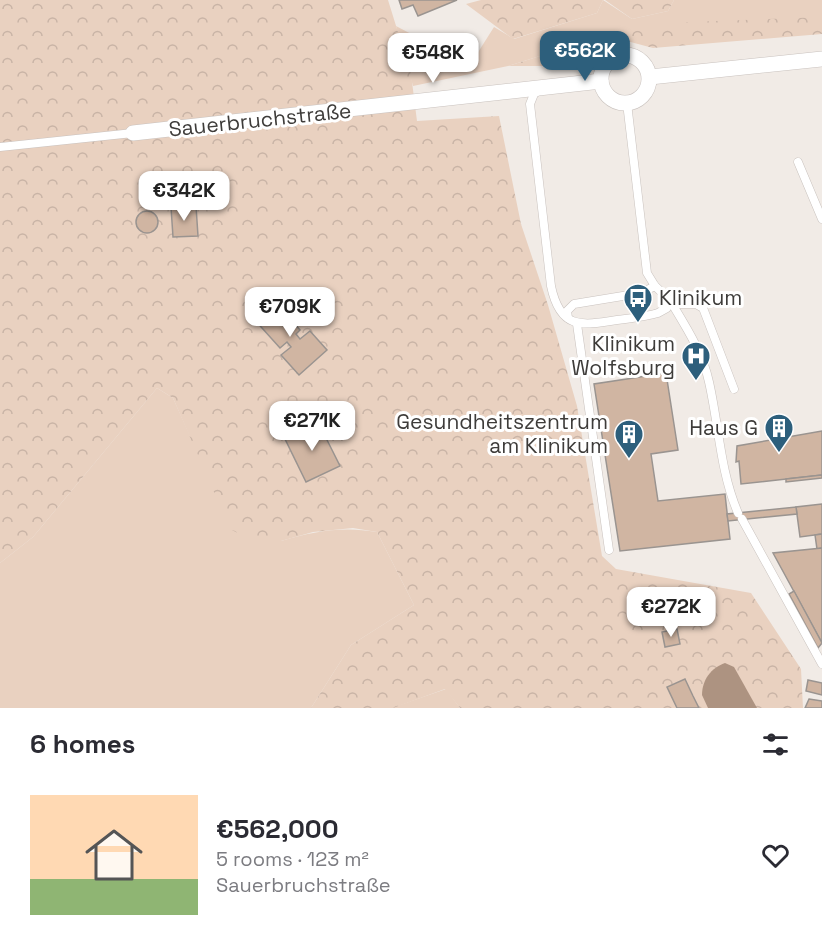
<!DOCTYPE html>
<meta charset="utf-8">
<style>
:root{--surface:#fff;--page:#f7f7f7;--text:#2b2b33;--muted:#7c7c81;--line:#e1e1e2;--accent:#2d5f7c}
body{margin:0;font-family:"Space Grotesk",sans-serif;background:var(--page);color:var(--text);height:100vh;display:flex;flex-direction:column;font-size:22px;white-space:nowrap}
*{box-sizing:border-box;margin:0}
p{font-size:20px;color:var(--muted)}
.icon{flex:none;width:33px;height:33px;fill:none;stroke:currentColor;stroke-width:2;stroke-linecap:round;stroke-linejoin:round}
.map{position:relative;height:708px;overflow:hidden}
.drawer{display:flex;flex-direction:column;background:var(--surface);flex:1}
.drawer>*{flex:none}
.price{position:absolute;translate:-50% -51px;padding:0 14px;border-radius:12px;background:#fff;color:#222;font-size:20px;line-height:39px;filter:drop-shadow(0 2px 3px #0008)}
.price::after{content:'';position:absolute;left:50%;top:36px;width:18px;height:14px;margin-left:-9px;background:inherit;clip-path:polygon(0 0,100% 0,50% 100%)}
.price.active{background:var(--accent);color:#fff}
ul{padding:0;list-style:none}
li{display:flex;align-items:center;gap:18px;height:150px;padding:0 30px}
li+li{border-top:2px solid var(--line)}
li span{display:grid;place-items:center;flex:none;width:168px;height:120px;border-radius:0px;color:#555}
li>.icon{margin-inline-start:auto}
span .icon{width:72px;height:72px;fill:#fffc;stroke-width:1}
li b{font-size:26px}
h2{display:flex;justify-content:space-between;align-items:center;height:72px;padding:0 30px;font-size:26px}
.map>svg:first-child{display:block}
</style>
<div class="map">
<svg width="822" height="708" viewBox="0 0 822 708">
<defs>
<pattern id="forest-crowns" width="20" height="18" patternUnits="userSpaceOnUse" patternTransform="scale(1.5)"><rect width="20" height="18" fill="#e9d1c0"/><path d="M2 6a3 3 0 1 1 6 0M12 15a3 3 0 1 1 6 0" fill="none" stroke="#c9b4a6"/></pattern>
</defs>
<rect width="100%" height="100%" fill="#f1ebe6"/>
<!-- grass -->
<g fill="#e9d1c0">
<path d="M603 0 632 19 668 11 674 0H822V18L601 37 508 66 413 86 396 26 470 65 494 27 514 39 597 13Z"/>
<path d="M157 388 173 398 191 438 281 541C314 531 343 526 377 532L414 605 351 645 311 708H0V563L33 537Z"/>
<path d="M446 689 460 708H393L394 707Z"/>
</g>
<!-- forest -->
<g fill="url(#forest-crowns)">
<path d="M0 0H388L411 74 417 121 499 116 521 224 548 305 577 406 602 556 616 569 751 593 801 669 803 708H460L445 689 393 708H311L351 645 414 605 377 532 353 528 313 532 281 541 257 543 230 529 173 398 157 388 33 537 0 563Z"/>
<path d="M481 0H603L597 13 513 39 466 4Z"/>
<path d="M605 0H674L668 11 632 19Z"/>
<path d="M822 17V34L653 48 623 40 575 66H508L601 37 688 22Z"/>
</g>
<!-- water -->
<path fill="#ad9381" d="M725 663 734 667 757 708H708L702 695C702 680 711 668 725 663Z"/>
<!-- building -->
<g fill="#d0b5a2" stroke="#9a9490" stroke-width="1.5">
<path d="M399 0H457L418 16 413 5 402 9Z"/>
<path d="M196 206 198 236 173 237 171 207Z"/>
<circle cx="147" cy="222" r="11"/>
<path d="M274 300 300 330 296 334 300 339 310 331 327 350 299 375 281 355 291 347 287 342 280 348 253 318Z"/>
<path d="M666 373 678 450 651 454 658 501 725 494 730 539 620 551 594 384Z"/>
<path d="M318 422 340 466 306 482 285 439Z"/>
<path d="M822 431V475L741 484 739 461 736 462 737 446Z"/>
<path d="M822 475V478L786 482V479Z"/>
<path d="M822 504V534L800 537 796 507Z"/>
<path d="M796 507 797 514 728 521 727 514Z"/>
<path d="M822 534V548L817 549 815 535Z"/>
<path d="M822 548V643L773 553Z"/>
<path d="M794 591 822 643 818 648 789 594Z"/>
<path d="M677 629 680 644 665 647 662 632Z"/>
<path d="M685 679 693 696 699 708H677L667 687Z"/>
<path d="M808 680 822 683V695L806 691Z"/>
<path d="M809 699 822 701V708H805Z"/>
</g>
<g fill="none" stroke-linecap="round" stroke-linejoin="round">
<!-- service casing -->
<g stroke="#c9c2be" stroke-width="9">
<g id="service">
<path d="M540 90 534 94 530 104 551 286C560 329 580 326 617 320 631 318 645 317 658 313L667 308 670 301"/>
<path d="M627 103 647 273 655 286 674 304H696L703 308 734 389"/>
<path d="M0 147 133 133"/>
<path d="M798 162 822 219"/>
<path d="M671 302C686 327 703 353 709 382 719 426 720 471 738 513"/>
<path d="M568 318 567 311 574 304 641 293 655 286"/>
<path d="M577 324 609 550"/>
<path d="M742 519 822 664"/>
</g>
</g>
<!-- minor casing -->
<g stroke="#c9c2be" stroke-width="16">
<g id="minor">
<circle cx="625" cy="79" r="24"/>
<path d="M650 77 822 59"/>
<path d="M133 133 601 81"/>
</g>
</g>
<!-- service -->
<use href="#service" stroke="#fff" stroke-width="8"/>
<!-- minor -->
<use href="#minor" stroke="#fff" stroke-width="15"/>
</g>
<!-- icons -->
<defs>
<g id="bus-pin" transform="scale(1.5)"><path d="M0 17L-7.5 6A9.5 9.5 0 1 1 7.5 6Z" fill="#2d5f7c" stroke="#fff"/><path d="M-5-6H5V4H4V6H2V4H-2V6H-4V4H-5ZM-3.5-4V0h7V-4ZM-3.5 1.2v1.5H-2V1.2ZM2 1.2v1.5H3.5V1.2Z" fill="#fff"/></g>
<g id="hospital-pin" transform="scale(1.5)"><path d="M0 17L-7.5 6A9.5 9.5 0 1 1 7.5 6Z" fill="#2d5f7c" stroke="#fff"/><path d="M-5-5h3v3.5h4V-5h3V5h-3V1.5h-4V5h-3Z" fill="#fff"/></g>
<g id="building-pin" transform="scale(1.5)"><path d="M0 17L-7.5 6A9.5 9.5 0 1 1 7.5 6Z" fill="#2d5f7c" stroke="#fff"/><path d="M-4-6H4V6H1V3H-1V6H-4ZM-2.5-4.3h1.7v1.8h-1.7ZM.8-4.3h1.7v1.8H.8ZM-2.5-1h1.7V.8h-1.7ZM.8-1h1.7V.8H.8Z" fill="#fff"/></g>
</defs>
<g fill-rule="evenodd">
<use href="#bus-pin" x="638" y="298"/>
<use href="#hospital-pin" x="696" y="356"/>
<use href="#building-pin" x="779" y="428"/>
<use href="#building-pin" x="629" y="434"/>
</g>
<g text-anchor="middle" stroke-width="6" stroke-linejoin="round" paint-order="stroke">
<!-- street labels -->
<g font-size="21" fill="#3e3c3a" stroke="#fff">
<text transform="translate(260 120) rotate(-6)" y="7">Sauerbruchstraße</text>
</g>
<!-- poi labels -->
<g font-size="21" fill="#3e3c3a" stroke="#fff" text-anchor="end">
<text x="659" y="305" text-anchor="start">Klinikum</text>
<text x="675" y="351">Klinikum<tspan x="675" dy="24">Wolfsburg</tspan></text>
<text x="608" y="429">Gesundheitszentrum<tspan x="608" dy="24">am Klinikum</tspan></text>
<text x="758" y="435">Haus G</text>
</g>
</g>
</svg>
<b class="price active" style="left:585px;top:82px">€562K</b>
<b class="price" style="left:433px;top:84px">€548K</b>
<b class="price" style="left:184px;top:222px">€342K</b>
<b class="price" style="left:290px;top:338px">€709K</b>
<b class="price" style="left:312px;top:452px">€271K</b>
<b class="price" style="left:671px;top:638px">€272K</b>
</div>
<section class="drawer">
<h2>6 homes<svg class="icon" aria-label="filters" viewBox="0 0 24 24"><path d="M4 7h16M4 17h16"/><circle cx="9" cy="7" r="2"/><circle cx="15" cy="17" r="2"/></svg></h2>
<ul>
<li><span style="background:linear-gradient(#ffd9b3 70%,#8fb573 0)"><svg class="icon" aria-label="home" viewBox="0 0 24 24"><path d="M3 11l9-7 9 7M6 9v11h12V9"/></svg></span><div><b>€562,000</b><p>5 rooms · 123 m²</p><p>Sauerbruchstraße</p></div><svg class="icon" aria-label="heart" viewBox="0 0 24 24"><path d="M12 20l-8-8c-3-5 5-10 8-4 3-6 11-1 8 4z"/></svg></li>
</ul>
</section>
